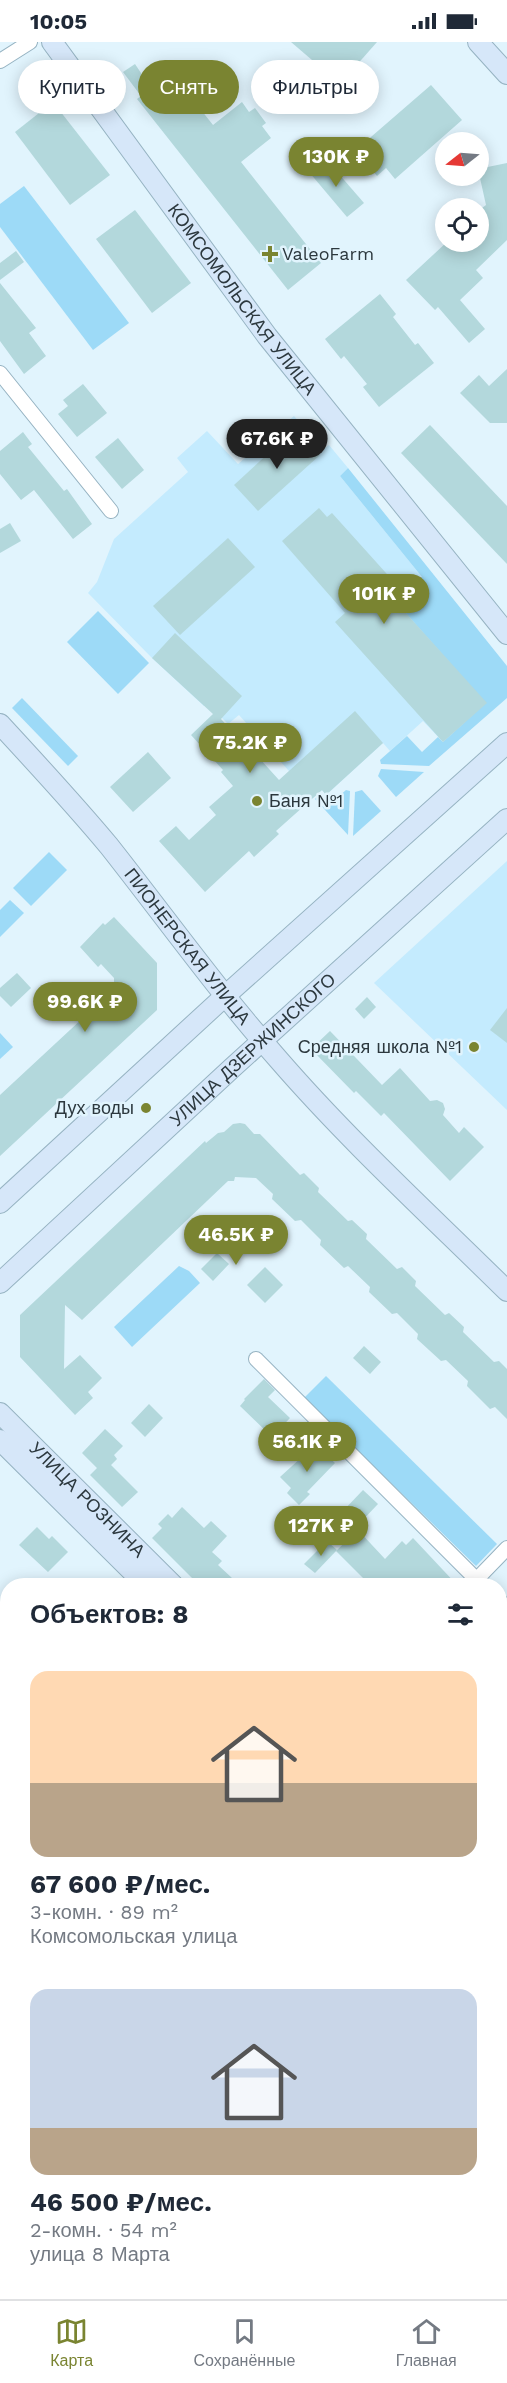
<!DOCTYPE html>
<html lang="ru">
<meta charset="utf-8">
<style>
:root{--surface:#fff;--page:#f6f6f7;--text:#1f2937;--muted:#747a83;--line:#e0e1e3;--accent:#7a8431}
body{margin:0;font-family:"Work Sans",sans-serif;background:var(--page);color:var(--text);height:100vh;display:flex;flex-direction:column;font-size:22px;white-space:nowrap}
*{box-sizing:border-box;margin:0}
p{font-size:20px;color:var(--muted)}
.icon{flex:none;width:33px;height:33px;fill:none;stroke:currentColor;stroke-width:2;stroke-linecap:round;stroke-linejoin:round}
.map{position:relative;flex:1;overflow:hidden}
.side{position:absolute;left:0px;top:1536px;width:507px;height:722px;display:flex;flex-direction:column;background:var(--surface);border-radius:24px 24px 0 0;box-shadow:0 3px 15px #0003}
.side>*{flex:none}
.hud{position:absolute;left:18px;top:18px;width:471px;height:54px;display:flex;gap:12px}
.needle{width:39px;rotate:253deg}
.controls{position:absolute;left:435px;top:90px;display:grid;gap:12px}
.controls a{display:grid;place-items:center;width:54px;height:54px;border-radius:50%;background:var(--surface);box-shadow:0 3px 15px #0003;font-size:30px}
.price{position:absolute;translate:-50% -51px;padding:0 14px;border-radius:21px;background:var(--accent);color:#fff;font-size:20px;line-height:39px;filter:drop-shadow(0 2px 3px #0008)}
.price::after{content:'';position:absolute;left:50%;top:36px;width:18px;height:14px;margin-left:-9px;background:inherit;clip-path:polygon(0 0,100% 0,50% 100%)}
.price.active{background:#222;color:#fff}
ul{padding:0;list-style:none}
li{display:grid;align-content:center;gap:12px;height:318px;padding:0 30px}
li span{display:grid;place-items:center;height:186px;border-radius:18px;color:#555}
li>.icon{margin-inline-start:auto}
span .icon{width:108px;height:108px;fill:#fffc;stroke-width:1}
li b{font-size:26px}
h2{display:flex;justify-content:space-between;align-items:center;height:72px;padding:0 30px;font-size:26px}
.tag{padding:0 21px;border-radius:27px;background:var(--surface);box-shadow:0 3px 15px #0003;font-size:21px;line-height:54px}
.tag.active{background:var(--accent);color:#fff}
.status{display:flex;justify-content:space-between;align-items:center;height:42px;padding:0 30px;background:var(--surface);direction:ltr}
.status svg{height:16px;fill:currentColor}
.tabs{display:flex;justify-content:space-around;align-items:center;height:84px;border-top:2px solid var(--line);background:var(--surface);font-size:16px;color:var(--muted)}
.tabs a{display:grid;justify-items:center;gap:3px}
.tabs .active{color:var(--accent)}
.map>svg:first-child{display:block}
</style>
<div class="status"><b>10:05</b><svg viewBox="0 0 49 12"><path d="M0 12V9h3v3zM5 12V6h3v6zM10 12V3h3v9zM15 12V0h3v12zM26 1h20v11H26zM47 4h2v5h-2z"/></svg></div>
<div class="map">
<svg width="507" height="2257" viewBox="0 0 507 2257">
<rect width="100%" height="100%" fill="#e1f4fd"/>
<!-- built -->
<g fill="#c4ebfe">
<path d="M294 374 323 407 329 403 348 426 340 434 422 535 487 661 443 700 423 679 390 709 383 701 326 753 322 748 313 756 239 673 228 682 207 661 204 664 152 616 88 551 97 540 114 497 188 430 177 416 207 389 238 422Z"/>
<path d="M507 819V1068L374 941Z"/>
</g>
<!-- green -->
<g fill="#9ddaf7">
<path d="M24 144 129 281 93 308 0 185V162Z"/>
<path d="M348 426 507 624V656L429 724 381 722 380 718 407 694 422 710 438 695 443 700 486 661 395 559 422 535 340 434Z"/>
<path d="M98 569 149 621 118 652 67 600Z"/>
<path d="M22 656 78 714 68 724 12 666Z"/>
<path d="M381 727 424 730 396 755 378 734Z"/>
<path d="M346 748 350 749 348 793 315 757 318 754 328 764Z"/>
<path d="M362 748 381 769 353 794 355 750Z"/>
<path d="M49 810 67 828 31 864 13 846Z"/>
<path d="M10 858 24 871 0 895V868Z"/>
<path d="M0 991 13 1005 0 1017Z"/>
<path d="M179 1224 189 1229 200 1241 132 1305 114 1285Z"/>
<path d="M326 1334 497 1502 476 1524 304 1356Z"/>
</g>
<!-- building -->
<g fill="#b3d8dc">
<path d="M291 0H377L340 42Z"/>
<path d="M135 22 151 46 171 30 213 83 242 60 249 70 255 66 266 81 262 84 271 96 241 120 321 221 288 248 137 57 141 54 123 30Z"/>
<path d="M431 43 462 78 395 137 386 126 377 134 365 119 373 112 364 101Z"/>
<path d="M53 60 110 133 70 163 15 90Z"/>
<path d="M325 116 364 161 347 175 309 130Z"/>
<path d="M507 121V198L476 228 483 236 460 258 485 287 469 301 438 265 435 268 406 238 447 200H478V169L486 163 478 127Z"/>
<path d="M135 168 191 241 152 271 96 197Z"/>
<path d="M16 209 24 220 0 238V221Z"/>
<path d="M0 241 36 286 29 291 46 314 24 332 0 299Z"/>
<path d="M380 252 396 272 393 275 415 303 418 301 434 321 379 365 363 345 367 342 344 314 341 317 325 297Z"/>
<path d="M507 327V381H490L460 351 479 333 489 344Z"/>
<path d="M83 342 107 371 77 395 58 372 68 364 63 358Z"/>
<path d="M430 383 507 464V522L401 411Z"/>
<path d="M296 386 320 413 258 469 234 443Z"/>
<path d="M23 390 32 402 28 405 64 449 67 447 92 482 73 497 34 448 21 458 0 432V409Z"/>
<path d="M118 396 144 428 122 447 95 415Z"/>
<path d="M319 466 327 475 332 471 404 551 395 559 487 661 443 700 335 580 345 571 282 499Z"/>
<path d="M10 481 21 499 0 511V487Z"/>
<path d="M228 496 255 525 180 593 153 564Z"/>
<path d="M175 591 242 654 221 677 240 698 242 697 279 738 355 669 383 701 326 753 322 748 276 789 279 792 254 815 249 809 205 850 159 799 176 784 189 798 216 773 209 765 233 744 221 730 223 728 191 693 213 672 152 616Z"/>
<path d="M148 710 171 736 133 770 110 745Z"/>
<path d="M114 875 157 921V968L0 1114V1053L98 962 100 965 114 952V936L101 922 98 925 80 905 103 881 105 883Z"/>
<path d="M17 931 31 946 11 965 0 954V946Z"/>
<path d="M367 955 376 965 364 977 355 967Z"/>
<path d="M507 966V1001L490 988Z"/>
<path d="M330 989 382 1043 400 1026 430 1059 437 1058 443 1061 445 1067 443 1073 459 1091 464 1085 484 1105 450 1139 384 1071 381 1074 356 1049 354 1051 311 1007Z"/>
<path d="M240 1081 245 1082 254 1092H260L300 1133 304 1131 319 1146 318 1150 348 1179 352 1178 367 1192 366 1197 397 1227 402 1225 416 1239 415 1244 445 1273 449 1271 464 1285 463 1290 494 1320 499 1319 507 1327V1377L495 1365 490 1367 467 1344 468 1339 446 1318 441 1319 417 1297 418 1292 397 1271 392 1272 369 1250 370 1245 348 1224 344 1226 320 1203 321 1198 301 1178 295 1179 272 1157 273 1152 256 1136 235 1135 234 1139H228L82 1278 65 1263 64 1327 80 1313 102 1336 88 1350 93 1356 75 1373 20 1315V1273L205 1099 206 1101 218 1091 224 1090 233 1082Z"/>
<path d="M217 1211 229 1222 213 1239 201 1227Z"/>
<path d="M265 1225 283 1243 265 1261 247 1243Z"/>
<path d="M364 1304 381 1320 370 1332 353 1316Z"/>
<path d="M264 1337 275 1348 268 1355 290 1376 272 1395 240 1364 245 1358 244 1357Z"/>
<path d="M149 1362 163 1376 145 1395 131 1381Z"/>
<path d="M105 1387 123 1404 114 1413 117 1417 111 1423 138 1450 122 1465 90 1433 97 1426 82 1411Z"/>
<path d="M315 1403 335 1421 307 1450 310 1452 299 1463 287 1451 291 1446 280 1435Z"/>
<path d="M363 1448 378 1462 357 1484 343 1469Z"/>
<path d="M182 1465 204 1486 211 1479 227 1494 212 1510 222 1519 218 1523 232 1536 225 1544H200L152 1496 162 1486 158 1482 168 1472 172 1476Z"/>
<path d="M37 1485 49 1497 52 1494 68 1510 48 1530 19 1503Z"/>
<path d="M358 1488 385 1517 402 1499 406 1503 413 1496 458 1544H356L363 1536 336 1509Z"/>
<path d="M327 1499 337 1508 315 1531 304 1522Z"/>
</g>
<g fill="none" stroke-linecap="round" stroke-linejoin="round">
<!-- street casing -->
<g stroke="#96b3c2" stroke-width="16">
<g id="street">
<path d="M0 19 30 0"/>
<path d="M0 331 111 469"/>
<path d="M256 1317 483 1544"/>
<path d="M477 1537 507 1506"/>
<path d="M500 1559 507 1567"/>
<path d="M0 1914 8 1921"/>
<path d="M500 2154 507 2143"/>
<path d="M357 2250 366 2257"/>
<path d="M432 2257 437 2250"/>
</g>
</g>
<!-- secondary casing -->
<g stroke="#96b3c2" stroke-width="22">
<g id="secondary">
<path id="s1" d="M52 0 267 294 507 592"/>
<path d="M478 0 507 32"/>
<path id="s2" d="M0 682C37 722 74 762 109 804 165 875 218 949 278 1017 349 1099 430 1173 507 1249"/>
<path d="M0 1161 225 954 507 701"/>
<path id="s3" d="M0 1241 232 1026 507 777"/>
<path id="s4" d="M0 1371 174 1544"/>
<path d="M0 1398 147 1544"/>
<path d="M500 1866 507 1874"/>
<path d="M500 1891 507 1899"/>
</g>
</g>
<!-- street -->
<use href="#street" stroke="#fff" stroke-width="14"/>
<!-- secondary -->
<use href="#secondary" stroke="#d6e7f9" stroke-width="20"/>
</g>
<!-- markers -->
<g fill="#7a8431" stroke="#e1f4fd" stroke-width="2">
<path d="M267 203h6v6h6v6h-6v6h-6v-6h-6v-6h6z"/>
<circle cx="257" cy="759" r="6"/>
<circle cx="474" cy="1005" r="6"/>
<circle cx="146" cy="1066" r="6"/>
</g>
<g text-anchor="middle" stroke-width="5" stroke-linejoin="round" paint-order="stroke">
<!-- poi labels -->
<g font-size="18" fill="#2c383e" stroke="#e1f4fd" text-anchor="start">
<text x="282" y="218">ValeoFarm</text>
<text x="269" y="765">Баня №1</text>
<text x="462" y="1011" text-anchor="end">Средняя школа №1</text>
<text x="134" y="1072" text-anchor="end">Дух воды</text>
</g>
<!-- street labels -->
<g font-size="18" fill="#2c383e" stroke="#e1f4fd">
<text dy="6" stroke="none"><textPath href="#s1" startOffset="320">КОМСОМОЛЬСКАЯ УЛИЦА</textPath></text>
<text dy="6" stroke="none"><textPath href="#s2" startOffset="291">ПИОНЕРСКАЯ УЛИЦА</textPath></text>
<text dy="6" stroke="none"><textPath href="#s3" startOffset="344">УЛИЦА ДЗЕРЖИНСКОГО</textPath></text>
<text dy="6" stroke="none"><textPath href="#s4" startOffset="123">УЛИЦА РОЗНИНА</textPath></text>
</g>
</g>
</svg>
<div class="controls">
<a><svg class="needle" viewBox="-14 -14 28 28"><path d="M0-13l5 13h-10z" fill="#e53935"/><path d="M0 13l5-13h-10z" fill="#747a83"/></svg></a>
<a><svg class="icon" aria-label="locate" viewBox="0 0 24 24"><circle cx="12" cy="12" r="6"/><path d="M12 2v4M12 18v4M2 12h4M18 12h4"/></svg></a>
</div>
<b class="price" style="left:336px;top:146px">130K ₽</b>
<b class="price active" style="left:277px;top:428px">67.6K ₽</b>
<b class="price" style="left:384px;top:583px">101K ₽</b>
<b class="price" style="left:250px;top:732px">75.2K ₽</b>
<b class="price" style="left:85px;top:991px">99.6K ₽</b>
<b class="price" style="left:236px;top:1224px">46.5K ₽</b>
<b class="price" style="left:307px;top:1431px">56.1K ₽</b>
<b class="price" style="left:321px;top:1515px">127K ₽</b>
<div class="hud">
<a class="tag">Купить</a>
<a class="tag active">Снять</a>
<a class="tag">Фильтры</a>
</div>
<section class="side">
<h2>Объектов: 8<svg class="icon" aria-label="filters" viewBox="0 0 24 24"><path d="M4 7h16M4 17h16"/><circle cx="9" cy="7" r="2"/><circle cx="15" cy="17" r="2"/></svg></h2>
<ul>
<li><span style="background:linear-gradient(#ffd9b3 60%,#b9a48a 0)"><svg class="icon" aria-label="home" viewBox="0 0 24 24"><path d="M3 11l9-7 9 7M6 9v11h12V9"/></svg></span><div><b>67 600 ₽/мес.</b><p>3-комн. · 89 m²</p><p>Комсомольская улица</p></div></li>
<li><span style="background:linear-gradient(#c9d6e8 75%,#b9a48a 0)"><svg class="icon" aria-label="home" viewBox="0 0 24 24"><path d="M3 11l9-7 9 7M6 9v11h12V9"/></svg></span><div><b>46 500 ₽/мес.</b><p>2-комн. · 54 m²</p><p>улица 8 Марта</p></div></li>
</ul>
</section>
</div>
<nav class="tabs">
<a class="active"><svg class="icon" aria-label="map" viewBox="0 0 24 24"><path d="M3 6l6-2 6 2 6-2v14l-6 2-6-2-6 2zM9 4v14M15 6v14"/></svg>Карта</a>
<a><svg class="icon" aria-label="saved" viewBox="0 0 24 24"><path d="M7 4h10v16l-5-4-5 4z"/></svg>Сохранённые</a>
<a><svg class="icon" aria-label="home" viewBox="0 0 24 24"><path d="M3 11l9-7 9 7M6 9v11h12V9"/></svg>Главная</a>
</nav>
